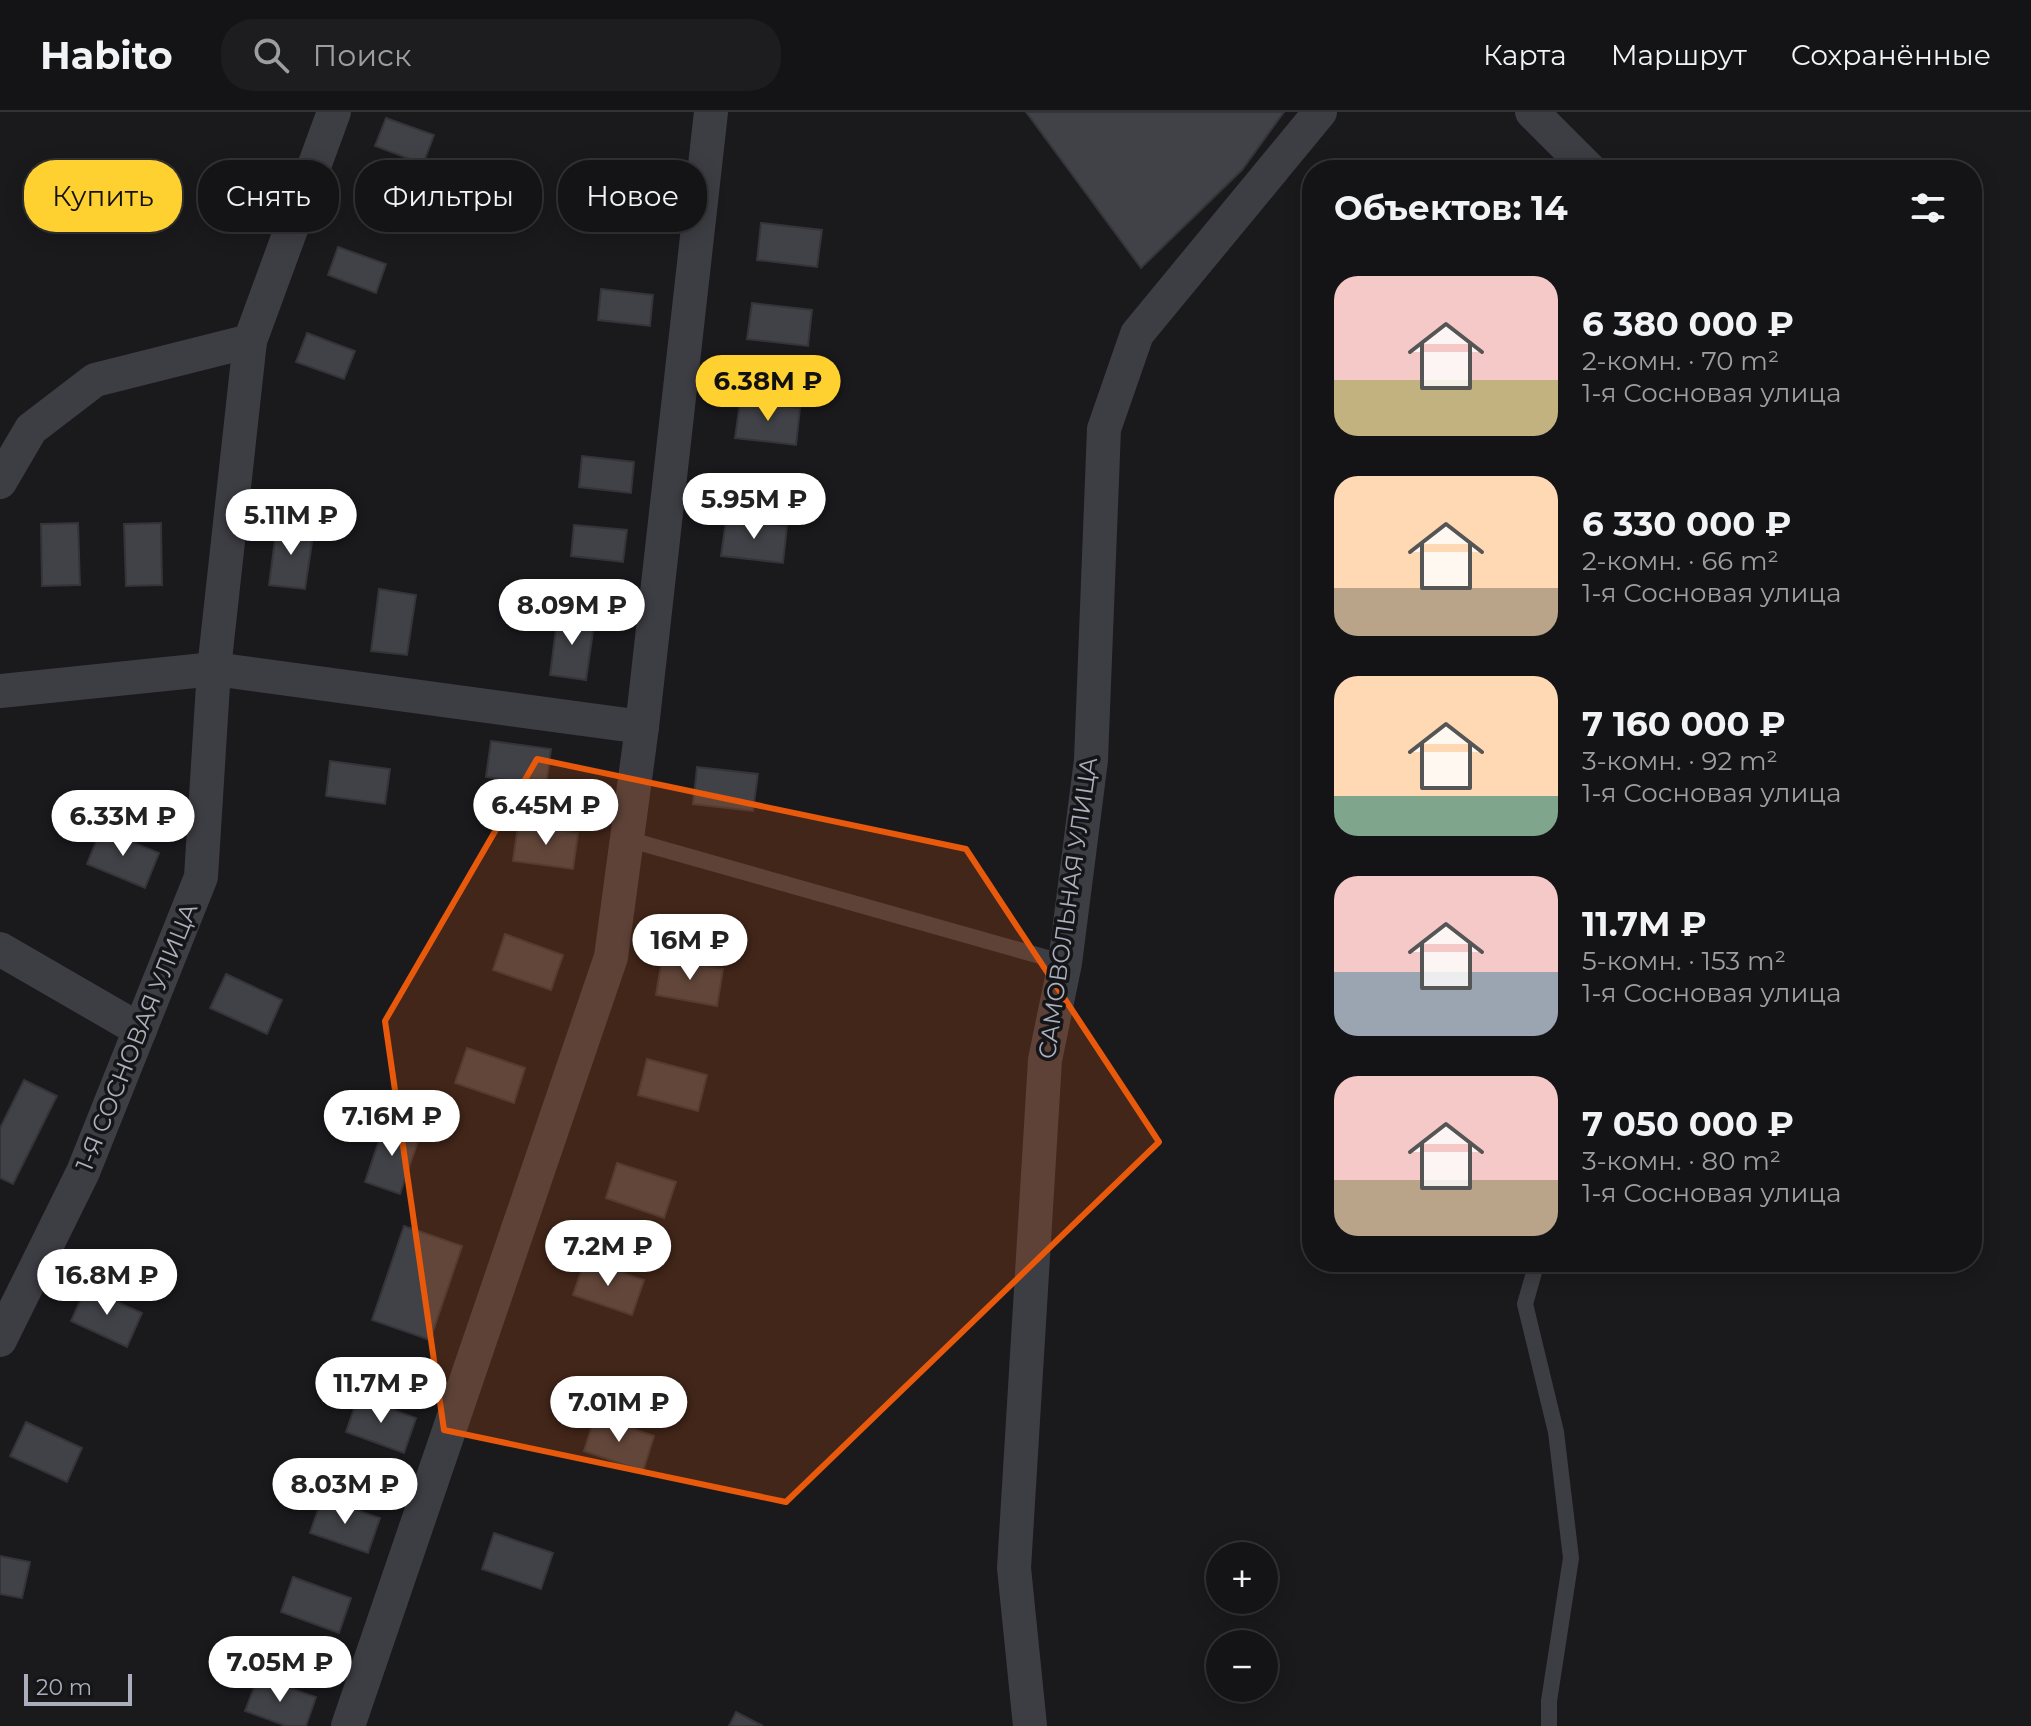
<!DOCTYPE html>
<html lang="ru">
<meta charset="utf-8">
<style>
:root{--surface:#141416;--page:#1d1d1f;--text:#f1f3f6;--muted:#9d9ea1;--line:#333335;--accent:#ffd130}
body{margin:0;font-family:Montserrat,sans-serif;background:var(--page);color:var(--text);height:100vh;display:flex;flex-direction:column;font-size:30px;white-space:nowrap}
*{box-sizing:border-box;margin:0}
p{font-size:26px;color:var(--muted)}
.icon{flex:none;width:44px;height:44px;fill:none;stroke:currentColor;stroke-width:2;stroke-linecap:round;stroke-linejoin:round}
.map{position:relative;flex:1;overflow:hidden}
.details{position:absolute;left:1302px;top:48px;width:680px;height:1112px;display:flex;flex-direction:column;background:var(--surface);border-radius:32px;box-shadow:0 4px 20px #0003,0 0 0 2px var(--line)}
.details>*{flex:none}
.guide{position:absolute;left:24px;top:48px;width:760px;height:72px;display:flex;gap:16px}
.buttons{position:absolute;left:1206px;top:1430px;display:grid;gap:16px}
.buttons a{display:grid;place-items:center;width:72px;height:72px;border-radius:50%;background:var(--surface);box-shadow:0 4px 20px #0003,0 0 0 2px var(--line);font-size:40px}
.scale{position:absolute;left:24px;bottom:20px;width:108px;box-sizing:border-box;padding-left:8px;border:4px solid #abafbd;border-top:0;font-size:22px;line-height:28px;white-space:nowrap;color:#abafbd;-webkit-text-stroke:6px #151518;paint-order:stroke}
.price{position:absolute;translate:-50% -68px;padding:0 18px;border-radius:28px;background:#fff;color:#222;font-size:26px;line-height:52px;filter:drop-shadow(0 2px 4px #0008)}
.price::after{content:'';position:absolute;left:50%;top:48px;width:24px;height:18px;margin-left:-12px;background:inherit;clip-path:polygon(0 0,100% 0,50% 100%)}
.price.on{background:var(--accent);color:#111}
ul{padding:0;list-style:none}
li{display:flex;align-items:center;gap:24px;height:200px;padding:0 32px}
li span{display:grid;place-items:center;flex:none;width:224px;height:160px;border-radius:24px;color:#555}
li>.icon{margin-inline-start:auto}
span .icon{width:96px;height:96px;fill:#fffc;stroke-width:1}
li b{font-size:34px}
h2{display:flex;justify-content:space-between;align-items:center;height:96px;padding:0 32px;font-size:34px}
.tag{padding:0 28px;border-radius:32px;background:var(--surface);box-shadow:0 4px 20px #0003,0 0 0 2px var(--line);font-size:28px;line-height:72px}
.tag.on{background:var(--accent);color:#111}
header{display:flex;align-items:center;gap:48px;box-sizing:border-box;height:112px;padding:0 40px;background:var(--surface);border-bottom:2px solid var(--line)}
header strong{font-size:38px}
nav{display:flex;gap:44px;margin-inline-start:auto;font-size:28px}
.search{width:560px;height:72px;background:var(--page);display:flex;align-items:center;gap:20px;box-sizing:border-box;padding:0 28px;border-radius:32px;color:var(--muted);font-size:30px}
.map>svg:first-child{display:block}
</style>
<header>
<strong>Habito</strong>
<div class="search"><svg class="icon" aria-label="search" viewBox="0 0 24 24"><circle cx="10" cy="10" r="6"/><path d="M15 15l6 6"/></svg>Поиск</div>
<nav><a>Карта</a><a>Маршрут</a><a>Сохранённые</a></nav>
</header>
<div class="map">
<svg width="2031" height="1614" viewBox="0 0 2031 1614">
<rect width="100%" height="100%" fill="#1a1a1d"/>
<!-- building -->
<g fill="#414247" stroke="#343439" stroke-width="2">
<path d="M1026 0H1284L1242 58 1141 156Z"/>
<path d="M386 6 434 23 423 52 375 34Z"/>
<path d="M612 84 664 90 660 121 608 115Z"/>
<path d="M761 111 822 118 817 155 757 148Z"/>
<path d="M338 135 386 152 376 181 328 163Z"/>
<path d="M601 177 653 183 650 214 598 208Z"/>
<path d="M752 191 812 198 808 234 747 227Z"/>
<path d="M307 221 355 239 344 267 296 250Z"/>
<path d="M740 290 800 296 796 333 735 326Z"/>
<path d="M582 344 634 350 631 381 579 375Z"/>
<path d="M726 408 787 414 783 451 721 444Z"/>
<path d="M78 411 80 473 42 474 41 412Z"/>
<path d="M161 411 162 473 126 474 124 412Z"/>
<path d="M277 412 314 417 305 477 269 473Z"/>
<path d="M574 413 627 418 623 450 571 444Z"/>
<path d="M379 477 416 483 407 543 371 539Z"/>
<path d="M558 502 595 506 586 568 550 563Z"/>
<path d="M491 629 551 637 546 673 486 665Z"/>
<path d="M330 649 390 657 385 692 326 684Z"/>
<path d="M697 655 758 662 753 699 693 692Z"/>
<path d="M518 713 578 721 573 757 513 749Z"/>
<path d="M101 717 159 741 145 776 87 752Z"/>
<path d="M505 822 563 843 551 878 493 858Z"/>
<path d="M662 847 723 857 717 894 656 883Z"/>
<path d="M226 862 282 888 267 922 210 896Z"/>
<path d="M467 936 525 956 514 991 455 971Z"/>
<path d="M647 947 707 963 698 999 638 983Z"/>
<path d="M24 968 57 984 13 1072 0 1066V1016Z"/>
<path d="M385 1011 420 1023 400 1082 365 1070Z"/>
<path d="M617 1051 676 1070 664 1106 606 1086Z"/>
<path d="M404 1114 462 1134 430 1228 372 1208Z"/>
<path d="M585 1148 644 1168 632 1203 573 1183Z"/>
<path d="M86 1176 142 1201 127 1235 71 1209Z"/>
<path d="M358 1285 416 1306 404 1341 346 1320Z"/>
<path d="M595 1304 654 1324 643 1359 584 1339Z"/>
<path d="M26 1310 82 1336 67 1370 10 1344Z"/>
<path d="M322 1386 380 1406 368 1441 310 1421Z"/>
<path d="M494 1421 553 1441 541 1477 482 1457Z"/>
<path d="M0 1444 30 1450 22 1486 0 1482Z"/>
<path d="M293 1465 351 1486 339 1521 281 1500Z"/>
<path d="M258 1565 316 1585 306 1614H286L245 1599Z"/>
<path d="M736 1600 763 1614H729Z"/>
</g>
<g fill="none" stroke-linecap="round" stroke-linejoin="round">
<!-- service -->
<g stroke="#3d3d44" stroke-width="16">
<path d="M627 727 1065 851"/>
<path d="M1537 1150 1525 1192 1556 1320 1571 1446 1549 1589V1614"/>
</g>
<!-- minor -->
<g stroke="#3d3d44" stroke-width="34">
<path d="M1532 0 1590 58"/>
<path d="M0 370 31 317 95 268 250 229 334 0"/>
<path d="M0 579 214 557 642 615"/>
<path d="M0 837 140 918"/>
<path d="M0 1228 83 1060 201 765 214 557 250 229"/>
<path d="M348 1614 611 845 642 615 711 0"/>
<path d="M1030 1614 1014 1456 1045 948 1065 851 1091 648 1104 317 1137 222 1320 0"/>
</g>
</g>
<!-- marked area -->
<path fill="#e8590c" fill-opacity="0.2" stroke="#e8590c" stroke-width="6" stroke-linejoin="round" d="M537 647 966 737 1159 1030 786 1390 444 1318 385 909Z"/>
<g text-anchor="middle" stroke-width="7" stroke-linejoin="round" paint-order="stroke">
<!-- street labels -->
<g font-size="24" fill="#abafbd" stroke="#151518">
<text transform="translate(1068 796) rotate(-82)" y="8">САМОВОЛЬНАЯ УЛИЦА</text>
<text transform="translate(137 925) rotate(-68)" y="8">1-Я СОСНОВАЯ УЛИЦА</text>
</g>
</g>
</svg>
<div class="buttons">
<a>+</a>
<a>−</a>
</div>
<div class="scale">20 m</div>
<b class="price on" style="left:768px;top:311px">6.38M ₽</b>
<b class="price" style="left:754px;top:429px">5.95M ₽</b>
<b class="price" style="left:291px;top:445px">5.11M ₽</b>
<b class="price" style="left:572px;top:535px">8.09M ₽</b>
<b class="price" style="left:546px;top:735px">6.45M ₽</b>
<b class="price" style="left:123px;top:746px">6.33M ₽</b>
<b class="price" style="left:690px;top:870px">16M ₽</b>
<b class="price" style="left:392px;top:1046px">7.16M ₽</b>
<b class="price" style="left:608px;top:1176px">7.2M ₽</b>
<b class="price" style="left:107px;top:1205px">16.8M ₽</b>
<b class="price" style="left:381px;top:1313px">11.7M ₽</b>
<b class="price" style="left:619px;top:1332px">7.01M ₽</b>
<b class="price" style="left:345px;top:1414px">8.03M ₽</b>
<b class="price" style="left:280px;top:1592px">7.05M ₽</b>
<div class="guide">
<a class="tag on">Купить</a>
<a class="tag">Снять</a>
<a class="tag">Фильтры</a>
<a class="tag">Новое</a>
</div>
<section class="details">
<h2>Объектов: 14<svg class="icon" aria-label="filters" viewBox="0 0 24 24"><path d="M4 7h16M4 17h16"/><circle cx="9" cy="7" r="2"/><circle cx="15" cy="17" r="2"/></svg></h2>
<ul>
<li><span style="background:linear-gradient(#f6c9c9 65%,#c2b280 0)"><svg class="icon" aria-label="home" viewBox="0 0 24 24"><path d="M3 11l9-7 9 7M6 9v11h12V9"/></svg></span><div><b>6 380 000 ₽</b><p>2-комн. · 70 m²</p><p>1-я Сосновая улица</p></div></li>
<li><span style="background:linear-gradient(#ffd9b3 70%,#b9a48a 0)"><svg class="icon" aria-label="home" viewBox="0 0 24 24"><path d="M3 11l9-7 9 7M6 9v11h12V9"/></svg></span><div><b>6 330 000 ₽</b><p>2-комн. · 66 m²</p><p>1-я Сосновая улица</p></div></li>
<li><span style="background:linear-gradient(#ffd9b3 75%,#7fa58c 0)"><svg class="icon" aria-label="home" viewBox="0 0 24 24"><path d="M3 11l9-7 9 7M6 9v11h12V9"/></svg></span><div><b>7 160 000 ₽</b><p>3-комн. · 92 m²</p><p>1-я Сосновая улица</p></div></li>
<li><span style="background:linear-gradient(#f6c9c9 60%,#9aa5b1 0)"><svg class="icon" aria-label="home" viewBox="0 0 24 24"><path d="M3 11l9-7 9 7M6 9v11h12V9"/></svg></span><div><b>11.7M ₽</b><p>5-комн. · 153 m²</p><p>1-я Сосновая улица</p></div></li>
<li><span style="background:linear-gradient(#f6c9c9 65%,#b9a48a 0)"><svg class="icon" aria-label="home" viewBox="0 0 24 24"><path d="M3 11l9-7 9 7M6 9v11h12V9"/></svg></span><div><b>7 050 000 ₽</b><p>3-комн. · 80 m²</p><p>1-я Сосновая улица</p></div></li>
</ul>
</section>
</div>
